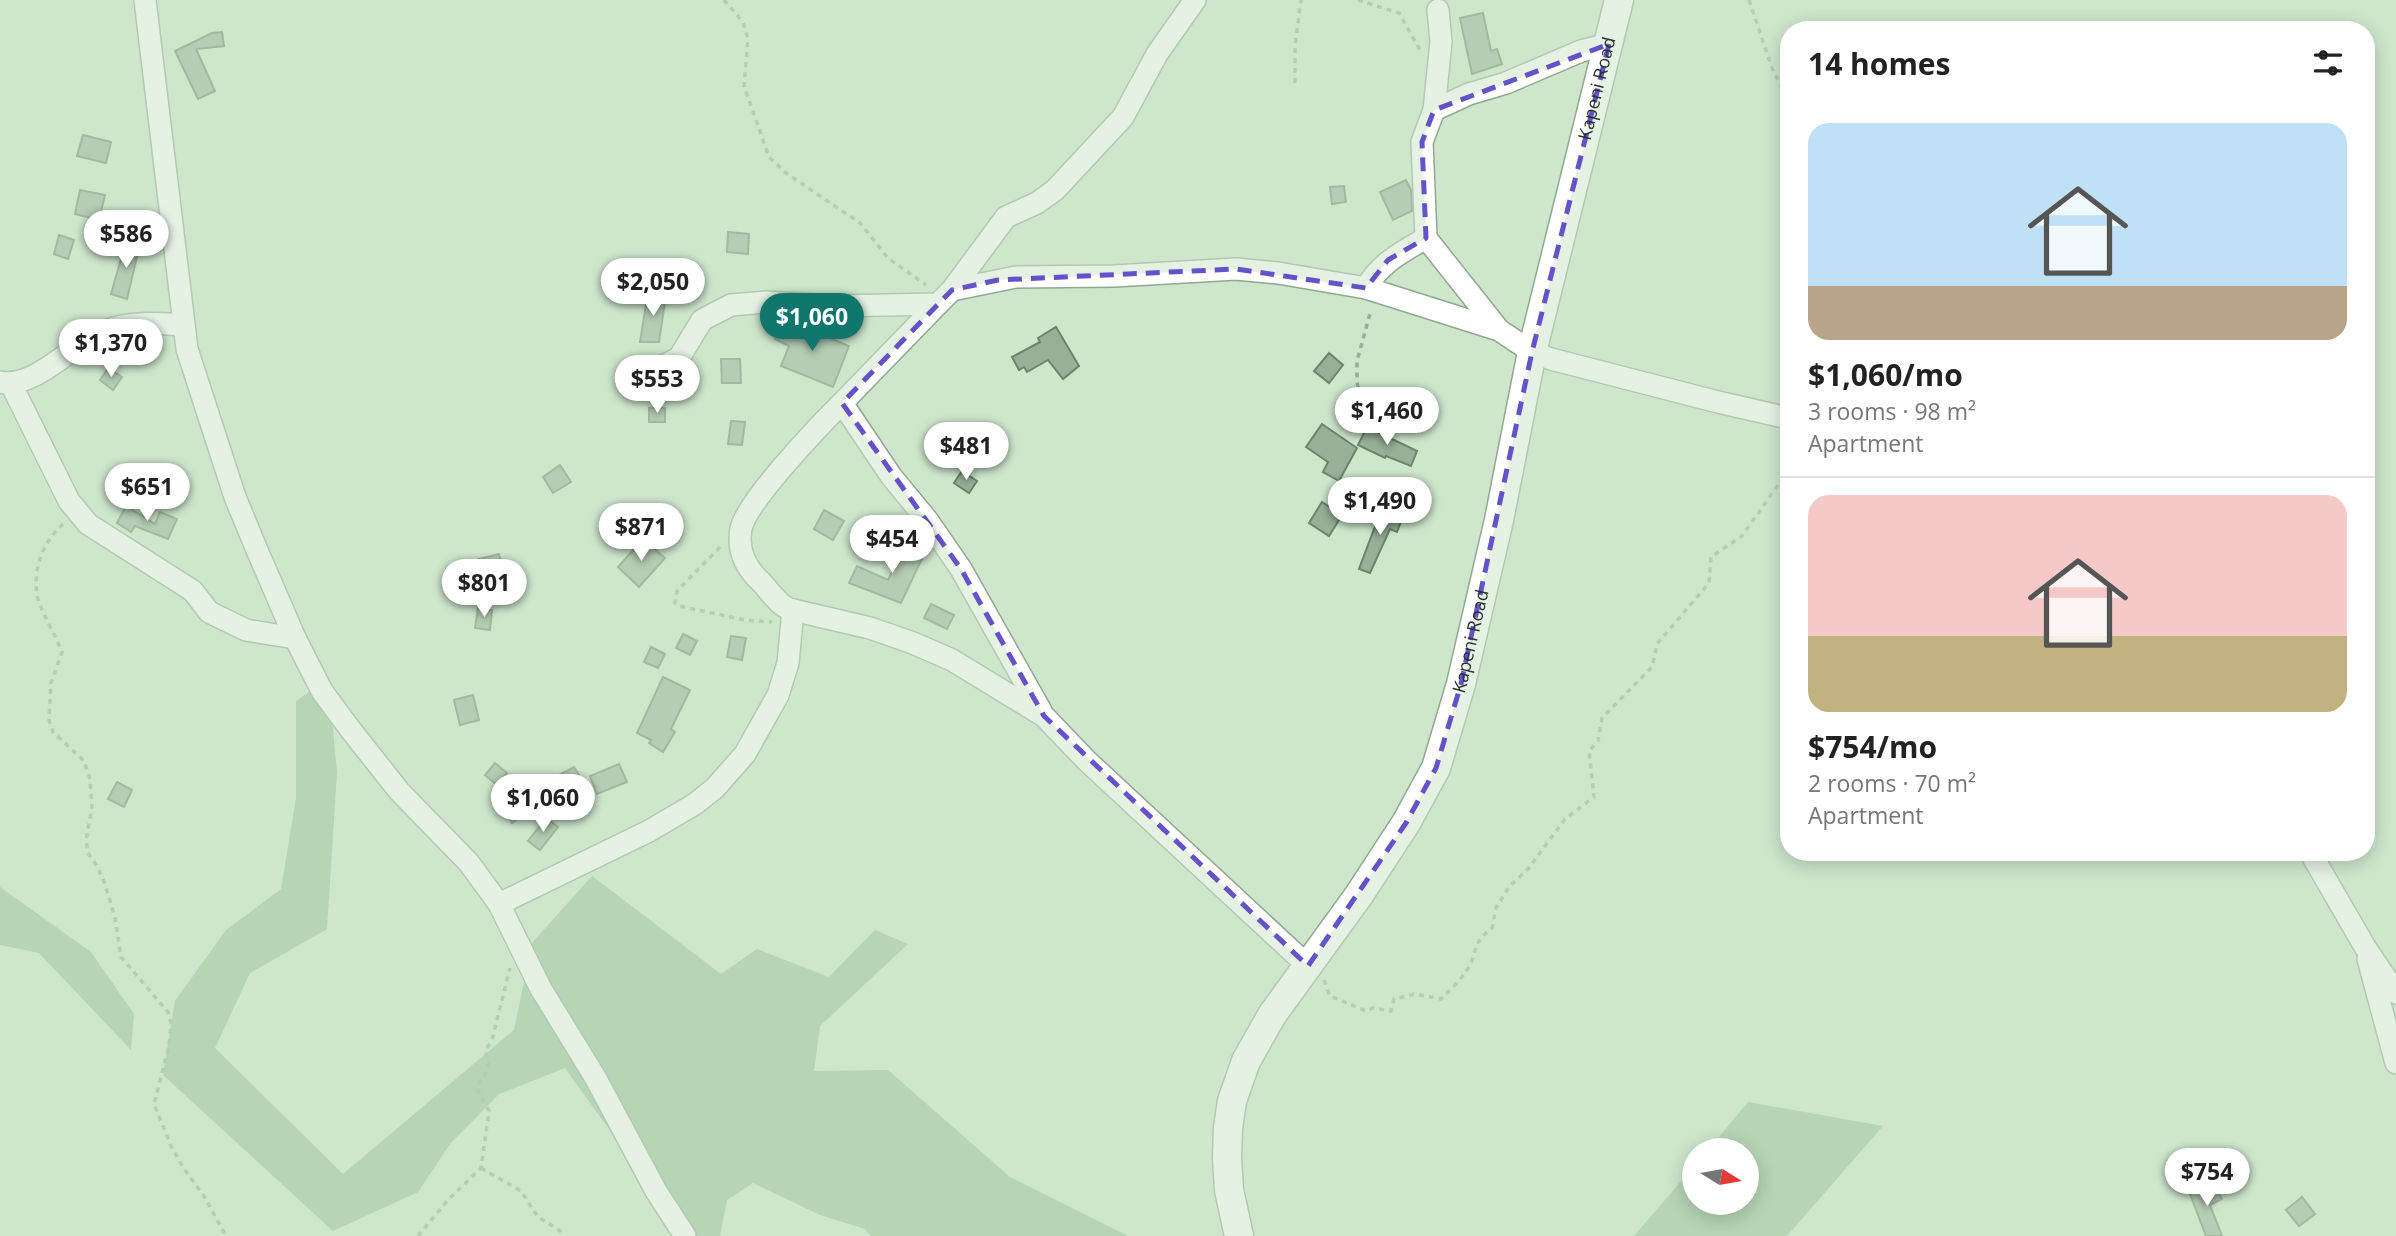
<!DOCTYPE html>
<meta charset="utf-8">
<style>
:root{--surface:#fff;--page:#f2f2f2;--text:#222;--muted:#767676;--line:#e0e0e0;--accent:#0f766e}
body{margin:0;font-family:"Open Sans",sans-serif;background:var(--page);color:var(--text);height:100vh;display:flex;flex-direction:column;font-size:26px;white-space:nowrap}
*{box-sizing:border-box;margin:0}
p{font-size:23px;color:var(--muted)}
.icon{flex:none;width:38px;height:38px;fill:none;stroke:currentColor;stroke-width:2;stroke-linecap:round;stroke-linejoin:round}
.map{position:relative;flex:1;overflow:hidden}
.details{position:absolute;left:1780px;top:21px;width:595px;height:840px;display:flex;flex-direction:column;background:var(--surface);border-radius:28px;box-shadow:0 4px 18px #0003}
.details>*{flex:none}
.needle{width:46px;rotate:101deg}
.controls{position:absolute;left:1682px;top:1138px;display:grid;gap:14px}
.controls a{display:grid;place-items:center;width:77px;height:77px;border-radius:50%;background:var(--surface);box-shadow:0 4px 18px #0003;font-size:35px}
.price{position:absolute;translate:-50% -60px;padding:0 16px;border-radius:24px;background:#fff;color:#222;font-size:23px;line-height:46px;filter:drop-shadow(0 2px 4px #0008)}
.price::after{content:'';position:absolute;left:50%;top:42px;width:21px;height:16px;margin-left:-10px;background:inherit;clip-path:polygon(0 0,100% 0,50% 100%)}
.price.on{background:var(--accent);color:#fff}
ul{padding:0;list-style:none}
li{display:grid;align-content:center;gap:14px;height:371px;padding:0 28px}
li+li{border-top:2px solid var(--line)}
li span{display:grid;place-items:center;height:217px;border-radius:21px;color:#555}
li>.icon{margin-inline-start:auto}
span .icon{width:126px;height:126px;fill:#fffc;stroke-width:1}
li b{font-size:30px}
h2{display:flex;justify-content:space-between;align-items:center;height:84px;padding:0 28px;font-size:30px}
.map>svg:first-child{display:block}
</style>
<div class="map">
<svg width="2396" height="1236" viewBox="0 0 2396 1236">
<rect width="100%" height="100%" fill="#cde6cc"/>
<!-- green -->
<g fill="#98c097">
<path d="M328 679 337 772 327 929 250 973 215 1048 343 1174 514 1030 532 943 592 876 721 974 757 949 829 977 875 930 908 944 820 1026 814 1071 888 1070 1010 1177 1128 1236H871L865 1229 820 1215 753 1183 727 1200 720 1236H686L565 1068 499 1094 450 1144 418 1192 333 1231 163 1075 175 1001 226 930 281 889 296 798V701Z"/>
<path d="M0 887 91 952 134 1014 131 1050 39 953 0 945Z"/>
<path d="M1748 1102 1883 1126 1787 1236H1634L1694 1166V1202H1746V1150H1708Z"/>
</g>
<!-- building -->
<g fill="#97b097" stroke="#6c836c" stroke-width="2">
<path d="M1483 13 1491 51 1497 49 1502 64 1472 74 1460 18Z"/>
<path d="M222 32 224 46 196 49 215 91 198 99 175 51 212 33Z"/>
<path d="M83 135 111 142 106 163 77 156Z"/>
<path d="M1406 180 1411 190 1412 211 1393 220 1380 192Z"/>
<path d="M1344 186 1346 202 1332 204 1330 187Z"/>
<path d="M80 190 105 195 99 220 75 214Z"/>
<path d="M728 232 749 234 748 254 727 252Z"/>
<path d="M59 235 74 240 68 259 54 254Z"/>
<path d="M126 241 140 244 127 299 111 294Z"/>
<path d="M648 292 666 295 659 342H640Z"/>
<path d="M784 319 849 346 833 387 781 366 789 346 775 339Z"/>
<path d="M1056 327 1079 366 1063 379 1048 360 1027 372 1024 367 1019 370 1012 357 1040 342 1038 338Z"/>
<path d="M1329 353 1343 365 1329 383 1314 371Z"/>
<path d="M721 359H740L741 383H722Z"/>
<path d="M108 368 122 377 113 390 100 380Z"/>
<rect x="649" y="408" width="16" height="14"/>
<path d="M731 421 745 422 742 445 728 444Z"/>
<path d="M1322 424 1357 448 1339 481 1323 472 1328 462 1306 447Z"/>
<path d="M1367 427 1417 451 1411 466 1386 456 1385 458 1358 445Z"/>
<path d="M560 465 571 482 553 493 543 477Z"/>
<path d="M962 471 977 481 969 493 954 483Z"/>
<path d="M1322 502 1342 515 1329 536 1309 523Z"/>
<path d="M126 506 155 524 160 512 177 519 168 539 135 526 131 532 117 523Z"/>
<path d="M1382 508 1403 516 1397 532 1390 529 1370 573 1359 569Z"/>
<path d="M824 510 844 521 833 540 814 529Z"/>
<path d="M643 539 665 558 639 587 618 567Z"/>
<path d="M907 541 926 550 901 603 849 583 857 566 888 580Z"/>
<path d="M499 554 504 576 484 581 479 559Z"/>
<path d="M931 604 954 615 947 629 924 618Z"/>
<path d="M478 608 492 610 490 630 475 628Z"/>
<path d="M683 634 697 641 690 655 676 648Z"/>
<path d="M731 636 746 638 742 660 727 657Z"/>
<path d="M651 647 665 654 658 668 644 662Z"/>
<path d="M663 677 690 690 671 729 675 732 663 752 649 743 651 740 637 733Z"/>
<path d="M473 695 479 720 460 725 454 700Z"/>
<path d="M495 763 507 773 497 785 485 775Z"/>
<path d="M619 764 627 782 597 794 590 776Z"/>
<path d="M574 767 579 775 512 823 499 803 514 792 518 797Z"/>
<path d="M117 782 132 790 124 807 108 799Z"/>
<path d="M546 818 558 827 540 850 528 841Z"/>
<path d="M2213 1181 2222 1199 2210 1205 2222 1236H2206L2190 1194Z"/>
<path d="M2302 1197 2315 1214 2299 1226 2286 1210Z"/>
</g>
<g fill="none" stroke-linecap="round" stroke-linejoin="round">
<!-- minor casing -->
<g stroke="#90a88f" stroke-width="24">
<g id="minor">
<path d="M145 0 187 349 235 497 257 550 295 638 322 691 350 729 399 791 469 863 499 904 541 989 595 1077 656 1191 685 1236"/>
<path d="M1438 10 1441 42 1434 110 1422 142 1426 238 1499 330"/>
<path d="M1434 110 1469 94 1506 83 1581 51 1609 44"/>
<path d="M1366 288C1380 263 1402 252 1426 238"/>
<path d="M952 290 1006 217 1037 203 1055 190 1123 117 1157 54 1195 0"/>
<path d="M938 304 842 403 891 476 928 521 961 569 1041 711"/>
<path d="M641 371 657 369 679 358 702 320 731 305 766 302 833 306 938 304 952 290 1016 277 1114 276 1236 269 1278 273 1366 288 1499 330 1532 352 1551 359 1718 402 1788 418"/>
<path d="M0 382C35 389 71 345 102 332 129 321 155 323 183 325"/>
<path d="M11 384 69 501 88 524 193 591 209 612 246 630 295 638"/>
<path d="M793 610C780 608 770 591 761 582 746 568 737 550 741 529 746 502 820 425 842 403"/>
<path d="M2310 852 2365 947 2396 993"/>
<path d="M499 904 649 831 695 804 715 788 745 754 778 695 788 663 793 610 870 628 913 643 952 660 1044 716 1086 760 1308 966"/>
<path d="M2368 959 2396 1063"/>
</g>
</g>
<!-- secondary casing -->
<g stroke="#90a88f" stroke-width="31">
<g id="secondary">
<path id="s1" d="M1239 1236 1229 1190 1227 1158 1228 1128 1232 1101 1246 1061 1272 1015 1359 895 1406 823 1436 768 1461 684 1499 520 1532 352 1619 0"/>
</g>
</g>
<!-- path -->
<g stroke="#99ad98" stroke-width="3.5" stroke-dasharray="5 5" stroke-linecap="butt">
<path d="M724 0 743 22 748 39 744 86 769 157 786 173 860 223 888 258 926 285"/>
<path d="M1358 0 1399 13 1420 50"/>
<path d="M1749 0 1772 68 1788 100"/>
<path d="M1295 83V46L1301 0"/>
<path d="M1363 417 1357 382V361L1371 310"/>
<path d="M63 524C43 542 33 568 37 595 40 610 56 636 62 652L51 683 49 720 53 732 84 761 90 779 92 807 86 840 88 853 97 866 105 884 115 918 121 957 168 1012 171 1024 169 1046 154 1104 171 1146 184 1169 204 1196 226 1236"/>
<path d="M720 547 677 591 675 603 679 606 745 620 772 622"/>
<path d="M1324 980 1330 996 1366 1011 1373 1008 1391 1011 1394 999 1415 994 1441 999C1451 989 1464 977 1470 965 1479 945 1473 943 1492 928L1496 908 1509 887 1528 869 1565 819 1594 797 1589 751 1598 741 1602 718 1652 667 1657 644 1709 583 1711 557 1742 536 1788 471"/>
<path d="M481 1168 521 1191 538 1217 559 1230 564 1236"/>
<path d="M418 1236 447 1201 481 1168 489 1111 477 1089C483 1071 493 1073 485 1051L492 1040 510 968"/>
</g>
<!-- minor -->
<use href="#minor" stroke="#fff" stroke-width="21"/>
<!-- secondary -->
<use href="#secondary" stroke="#fff" stroke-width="28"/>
</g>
<!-- marked area -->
<path d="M0 0H2396V1236H0ZM1609 44 1532 352 1461 684 1436 768 1406 823 1308 966 1044 716 961 569 842 403 952 290 998 280 1236 269 1366 288 1388 260 1426 238 1422 142 1434 110Z" fill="#cde6cc" fill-opacity=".55" fill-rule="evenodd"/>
<path fill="none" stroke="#6452cb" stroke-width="5" stroke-dasharray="14 9" stroke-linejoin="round" d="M1609 44 1532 352 1461 684 1436 768 1406 823 1308 966 1044 716 961 569 842 403 952 290 998 280 1236 269 1366 288 1388 260 1426 238 1422 142 1434 110Z"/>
<g text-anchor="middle" stroke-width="5" stroke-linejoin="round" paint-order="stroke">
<!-- street labels -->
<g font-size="18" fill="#283228" stroke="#cde6cc">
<text dy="6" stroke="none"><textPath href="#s1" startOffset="1227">Kapeni Road</textPath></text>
<text dy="6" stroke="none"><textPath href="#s1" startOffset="660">Kapeni Road</textPath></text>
</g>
</g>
</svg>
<div class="controls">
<a><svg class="needle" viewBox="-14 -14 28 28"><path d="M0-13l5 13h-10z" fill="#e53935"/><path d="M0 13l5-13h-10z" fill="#767676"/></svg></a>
</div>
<b class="price" style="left:126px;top:270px">$586</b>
<b class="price" style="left:653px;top:318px">$2,050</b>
<b class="price on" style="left:812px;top:353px">$1,060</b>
<b class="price" style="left:111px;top:379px">$1,370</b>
<b class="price" style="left:657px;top:415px">$553</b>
<b class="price" style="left:1387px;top:447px">$1,460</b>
<b class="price" style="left:966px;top:482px">$481</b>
<b class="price" style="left:147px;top:523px">$651</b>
<b class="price" style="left:1380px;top:537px">$1,490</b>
<b class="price" style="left:641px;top:563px">$871</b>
<b class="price" style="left:892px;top:575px">$454</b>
<b class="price" style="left:484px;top:619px">$801</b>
<b class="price" style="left:543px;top:834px">$1,060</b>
<b class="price" style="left:2207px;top:1208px">$754</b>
<section class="details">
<h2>14 homes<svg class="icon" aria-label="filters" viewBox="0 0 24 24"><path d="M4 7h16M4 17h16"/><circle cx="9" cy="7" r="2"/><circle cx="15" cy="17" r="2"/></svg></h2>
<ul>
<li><span style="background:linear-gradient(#bfe0f5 75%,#b9a48a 0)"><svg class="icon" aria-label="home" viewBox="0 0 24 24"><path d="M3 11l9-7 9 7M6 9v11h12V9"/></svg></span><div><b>$1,060/mo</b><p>3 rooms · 98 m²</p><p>Apartment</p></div></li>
<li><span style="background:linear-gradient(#f6c9c9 65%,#c2b280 0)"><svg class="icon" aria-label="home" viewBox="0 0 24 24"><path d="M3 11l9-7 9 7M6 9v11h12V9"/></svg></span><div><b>$754/mo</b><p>2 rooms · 70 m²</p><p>Apartment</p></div></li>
</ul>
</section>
</div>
